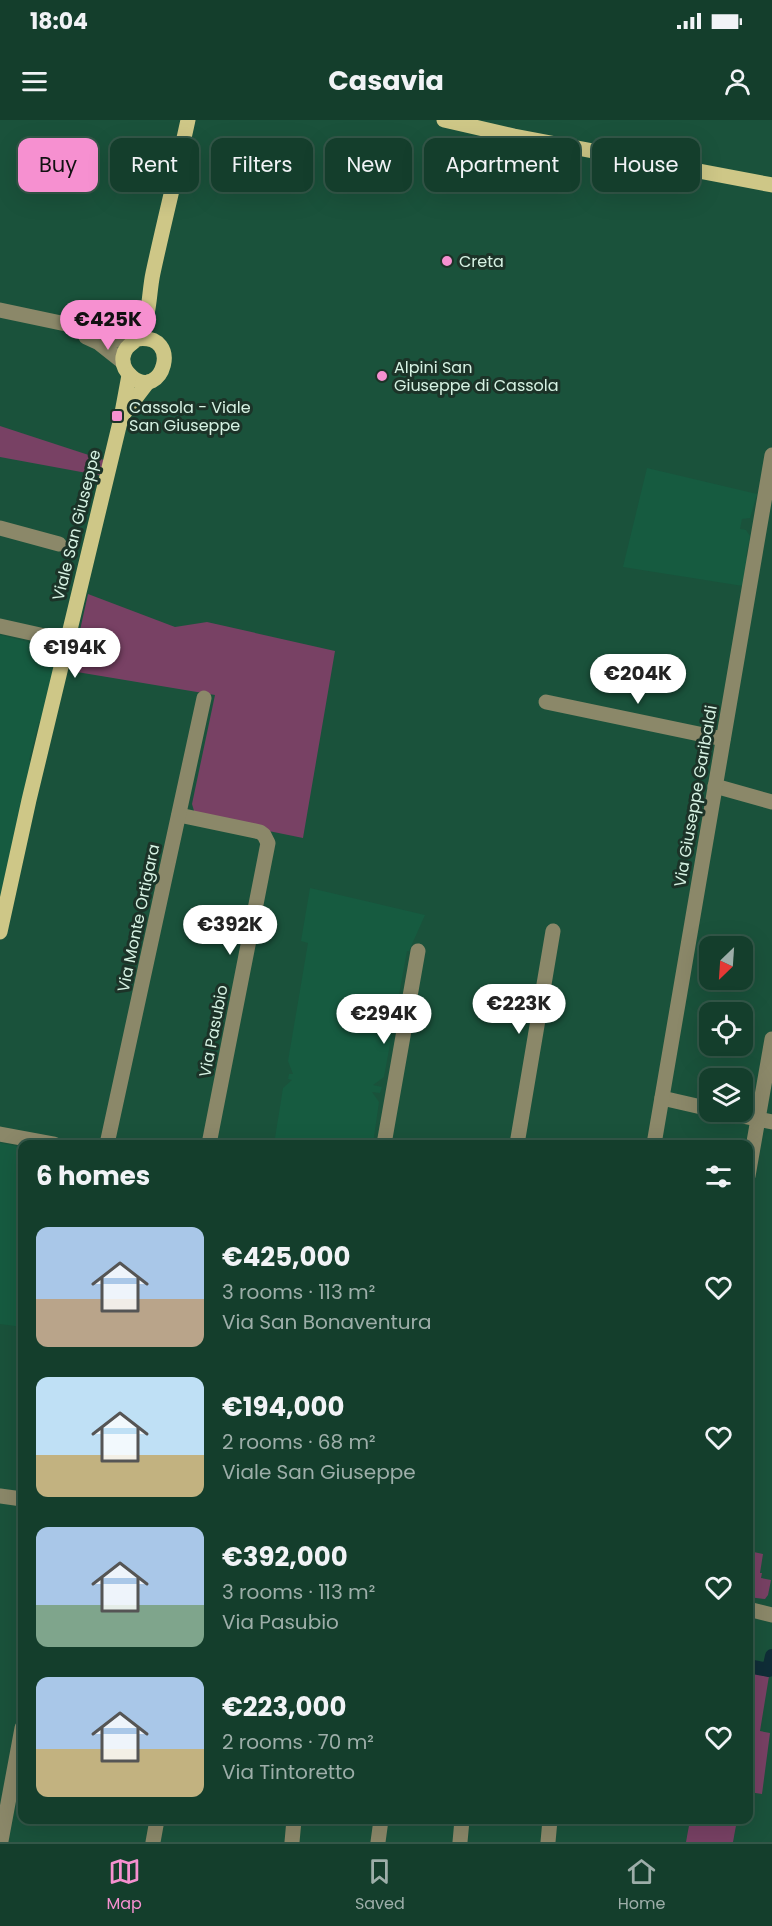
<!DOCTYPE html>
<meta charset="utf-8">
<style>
:root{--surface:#143e2c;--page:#1d4534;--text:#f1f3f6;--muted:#9daea9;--line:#335748;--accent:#f690d0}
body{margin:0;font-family:Poppins,sans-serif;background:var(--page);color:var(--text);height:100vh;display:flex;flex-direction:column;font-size:22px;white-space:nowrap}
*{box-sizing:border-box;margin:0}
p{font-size:20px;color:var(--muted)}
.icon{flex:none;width:33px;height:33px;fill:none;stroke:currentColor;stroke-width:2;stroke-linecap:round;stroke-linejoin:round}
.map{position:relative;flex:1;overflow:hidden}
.side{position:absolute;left:18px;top:1020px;width:735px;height:684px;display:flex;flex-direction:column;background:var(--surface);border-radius:12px;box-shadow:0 6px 24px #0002,0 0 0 2px var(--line)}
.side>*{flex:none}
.hud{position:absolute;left:18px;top:18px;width:736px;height:54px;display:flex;gap:12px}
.needle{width:39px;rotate:205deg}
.tools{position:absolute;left:699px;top:816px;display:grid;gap:12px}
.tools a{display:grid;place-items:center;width:54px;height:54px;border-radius:12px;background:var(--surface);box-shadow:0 6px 24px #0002,0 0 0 2px var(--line);font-size:30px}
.price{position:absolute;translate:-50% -51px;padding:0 14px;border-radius:21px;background:#fff;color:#222;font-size:20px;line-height:39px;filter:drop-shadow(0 2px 3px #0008)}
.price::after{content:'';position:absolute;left:50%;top:36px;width:18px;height:14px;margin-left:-9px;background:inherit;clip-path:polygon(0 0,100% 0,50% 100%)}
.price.selected{background:var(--accent);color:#111}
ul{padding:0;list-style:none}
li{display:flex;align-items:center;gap:18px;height:150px;padding:0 18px}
li span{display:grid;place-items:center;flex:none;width:168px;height:120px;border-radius:12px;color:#555}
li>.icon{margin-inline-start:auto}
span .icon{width:72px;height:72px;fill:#fffc;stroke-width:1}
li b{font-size:26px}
h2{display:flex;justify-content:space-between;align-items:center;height:72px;padding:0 18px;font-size:26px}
.tag{padding:0 21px;border-radius:12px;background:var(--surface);box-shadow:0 6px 24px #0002,0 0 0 2px var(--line);font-size:21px;line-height:54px}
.tag.selected{background:var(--accent);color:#111}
.status{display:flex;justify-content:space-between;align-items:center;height:42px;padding:0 30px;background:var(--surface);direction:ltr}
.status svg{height:16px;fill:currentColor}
header{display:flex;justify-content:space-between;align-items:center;height:78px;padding:0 18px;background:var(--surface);font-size:27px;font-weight:700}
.menu{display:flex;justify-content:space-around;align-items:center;height:84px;border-top:2px solid var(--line);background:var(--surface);font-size:16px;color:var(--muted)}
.menu a{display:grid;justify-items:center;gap:3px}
.menu .selected{color:var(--accent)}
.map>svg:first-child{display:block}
</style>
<div class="status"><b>18:04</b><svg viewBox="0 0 49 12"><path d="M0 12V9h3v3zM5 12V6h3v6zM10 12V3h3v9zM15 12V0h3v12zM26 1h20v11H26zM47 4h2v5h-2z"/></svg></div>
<header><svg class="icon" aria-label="menu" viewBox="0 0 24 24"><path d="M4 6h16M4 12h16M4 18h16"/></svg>Casavia<svg class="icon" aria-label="person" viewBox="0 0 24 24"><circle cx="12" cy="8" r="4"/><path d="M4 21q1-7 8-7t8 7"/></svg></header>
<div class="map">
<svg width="772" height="1722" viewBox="0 0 772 1722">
<rect width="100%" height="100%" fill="#1a523b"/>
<!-- built -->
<g fill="#165b40">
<path d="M647 348 757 374 750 398 742 399 740 409 746 410 750 416 746 436 748 437 743 466 623 447Z"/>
<path d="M0 515 62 530 45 602H39L29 640 33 645 0 788Z"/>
<path d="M310 768 425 795 409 831H407L384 957 373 965 382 967 380 973 372 972 379 982 373 1024H274L283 968 292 960 288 959 289 954H293L288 941 308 823 301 821Z"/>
<path d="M0 1023 22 1027V1207L0 1204Z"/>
</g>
<!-- green -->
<g fill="#784164">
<path d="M0 306 107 341 103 356 0 337Z"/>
<path d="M88 474 175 507 207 502 335 531 303 718 204 698 194 691 192 684 215 575 71 551Z"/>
<path d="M749 1431 763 1434 760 1453H762L761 1458 771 1460 768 1475 765 1479 749 1477Z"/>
<path d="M749 1552 769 1556 760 1611 770 1613 762 1674 749 1672Z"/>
<path d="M690 1700H737L733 1722H686Z"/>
</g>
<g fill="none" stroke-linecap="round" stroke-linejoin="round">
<!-- canal -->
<path stroke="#0f2d37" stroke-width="14" d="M748 1546 769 1550 772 1536"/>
<!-- minor -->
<g stroke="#8b8869" stroke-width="15">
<path d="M0 190 80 207 114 220 133 221"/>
<path d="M86 217 99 223 123 242"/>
<path d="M0 408 59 424"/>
<path d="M0 506 67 521"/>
<path d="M546 582 723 619"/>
<path d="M715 666 772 682"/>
<path d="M179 695 260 712 264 715 268 723 209 1024"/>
<path d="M662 978 710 989"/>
<path d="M723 992 772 1002"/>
<path d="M0 1014 54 1024"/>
<path d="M107 1024 204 578"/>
<path d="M384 1024 418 831"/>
<path d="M517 1024 553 811"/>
<path d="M654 1024 772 335"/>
<path d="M748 1056 772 919"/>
<path d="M0 1376 22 1379"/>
<path d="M748 1489 772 1495"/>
<path d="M1 1721 22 1608"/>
<path d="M153 1722 157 1700"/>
<path d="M292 1722 294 1700"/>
<path d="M378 1722 381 1700"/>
<path d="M460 1722 462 1700"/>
<path d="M548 1722 550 1700"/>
</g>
<!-- major -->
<g stroke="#cec787" stroke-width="15">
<path d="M444 0 514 16 772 65"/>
<path d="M137 219C184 213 162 282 132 257 126 252 122 245 123 237 125 227 130 225 137 219 143 214 145 202 147 194 150 180 150 167 153 153 164 102 177 51 188 0"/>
<path d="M122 296 148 262"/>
<path d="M0 812 29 680 121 298 129 255"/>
</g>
</g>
<!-- markers -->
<g fill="#f690d0" stroke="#1c3328" stroke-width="2">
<circle cx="447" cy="141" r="6"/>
<circle cx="382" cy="256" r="6"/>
<rect x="111" y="290" width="12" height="12" rx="3"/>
</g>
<g text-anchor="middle" stroke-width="6" stroke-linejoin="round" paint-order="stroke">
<!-- poi labels -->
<g font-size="16" fill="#d6f2e3" stroke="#1c3328" text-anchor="start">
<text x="459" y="147">Creta</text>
<text x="394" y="253">Alpini San<tspan x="394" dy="18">Giuseppe di Cassola</tspan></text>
<text x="129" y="293">Cassola - Viale<tspan x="129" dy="18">San Giuseppe</tspan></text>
</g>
<!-- street labels -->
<g font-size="16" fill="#d6f2e3" stroke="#1c3328">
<text transform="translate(76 405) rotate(-76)" y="6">Viale San Giuseppe</text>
<text transform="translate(695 676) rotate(-80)" y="6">Via Giuseppe Garibaldi</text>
<text transform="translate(138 798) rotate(-78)" y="6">Via Monte Ortigara</text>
<text transform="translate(213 911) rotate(-79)" y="6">Via Pasubio</text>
</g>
</g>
</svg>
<div class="tools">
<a><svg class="needle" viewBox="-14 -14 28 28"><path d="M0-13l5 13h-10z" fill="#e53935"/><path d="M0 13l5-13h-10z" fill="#9daea9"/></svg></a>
<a><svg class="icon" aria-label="locate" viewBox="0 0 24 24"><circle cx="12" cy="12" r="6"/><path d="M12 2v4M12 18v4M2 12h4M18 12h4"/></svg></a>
<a><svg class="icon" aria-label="layers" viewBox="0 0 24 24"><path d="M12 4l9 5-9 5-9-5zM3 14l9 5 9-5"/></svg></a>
</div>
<b class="price selected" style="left:108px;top:231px">€425K</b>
<b class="price" style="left:75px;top:559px">€194K</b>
<b class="price" style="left:638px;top:585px">€204K</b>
<b class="price" style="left:230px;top:836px">€392K</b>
<b class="price" style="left:519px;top:915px">€223K</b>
<b class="price" style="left:384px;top:925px">€294K</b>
<div class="hud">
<a class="tag selected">Buy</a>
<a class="tag">Rent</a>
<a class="tag">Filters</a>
<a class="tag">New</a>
<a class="tag">Apartment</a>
<a class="tag">House</a>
</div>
<section class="side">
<h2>6 homes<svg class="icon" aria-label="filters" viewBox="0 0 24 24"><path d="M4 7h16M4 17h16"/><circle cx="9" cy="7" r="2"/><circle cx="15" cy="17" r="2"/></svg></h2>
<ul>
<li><span style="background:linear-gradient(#a9c7e8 60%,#b9a48a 0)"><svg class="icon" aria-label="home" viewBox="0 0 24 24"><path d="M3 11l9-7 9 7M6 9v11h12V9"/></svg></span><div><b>€425,000</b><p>3 rooms · 113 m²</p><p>Via San Bonaventura</p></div><svg class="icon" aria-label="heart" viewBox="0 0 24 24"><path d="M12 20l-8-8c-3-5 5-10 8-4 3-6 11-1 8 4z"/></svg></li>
<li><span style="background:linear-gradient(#bfe0f5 65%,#c2b280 0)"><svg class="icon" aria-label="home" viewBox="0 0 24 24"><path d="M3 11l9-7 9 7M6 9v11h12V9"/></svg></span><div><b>€194,000</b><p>2 rooms · 68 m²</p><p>Viale San Giuseppe</p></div><svg class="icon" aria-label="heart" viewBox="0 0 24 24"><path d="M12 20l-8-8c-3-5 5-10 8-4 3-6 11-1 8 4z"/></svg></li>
<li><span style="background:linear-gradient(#a9c7e8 65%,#7fa58c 0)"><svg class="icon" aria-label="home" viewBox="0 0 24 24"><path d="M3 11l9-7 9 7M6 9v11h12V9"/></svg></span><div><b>€392,000</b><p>3 rooms · 113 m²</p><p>Via Pasubio</p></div><svg class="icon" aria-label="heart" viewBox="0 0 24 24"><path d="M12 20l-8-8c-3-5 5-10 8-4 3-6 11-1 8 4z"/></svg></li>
<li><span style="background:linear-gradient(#a9c7e8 60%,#c2b280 0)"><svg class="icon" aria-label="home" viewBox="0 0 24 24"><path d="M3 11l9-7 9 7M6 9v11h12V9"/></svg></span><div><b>€223,000</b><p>2 rooms · 70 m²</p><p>Via Tintoretto</p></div><svg class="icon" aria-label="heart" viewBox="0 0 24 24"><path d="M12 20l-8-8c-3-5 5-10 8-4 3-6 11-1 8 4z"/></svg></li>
</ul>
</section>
</div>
<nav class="menu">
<a class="selected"><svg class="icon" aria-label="map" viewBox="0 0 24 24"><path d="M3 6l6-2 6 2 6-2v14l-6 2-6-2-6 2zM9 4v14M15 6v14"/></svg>Map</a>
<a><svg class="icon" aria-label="saved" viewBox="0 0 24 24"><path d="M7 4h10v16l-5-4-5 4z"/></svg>Saved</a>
<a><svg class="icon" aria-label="home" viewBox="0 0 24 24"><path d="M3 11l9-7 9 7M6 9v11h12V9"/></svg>Home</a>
</nav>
